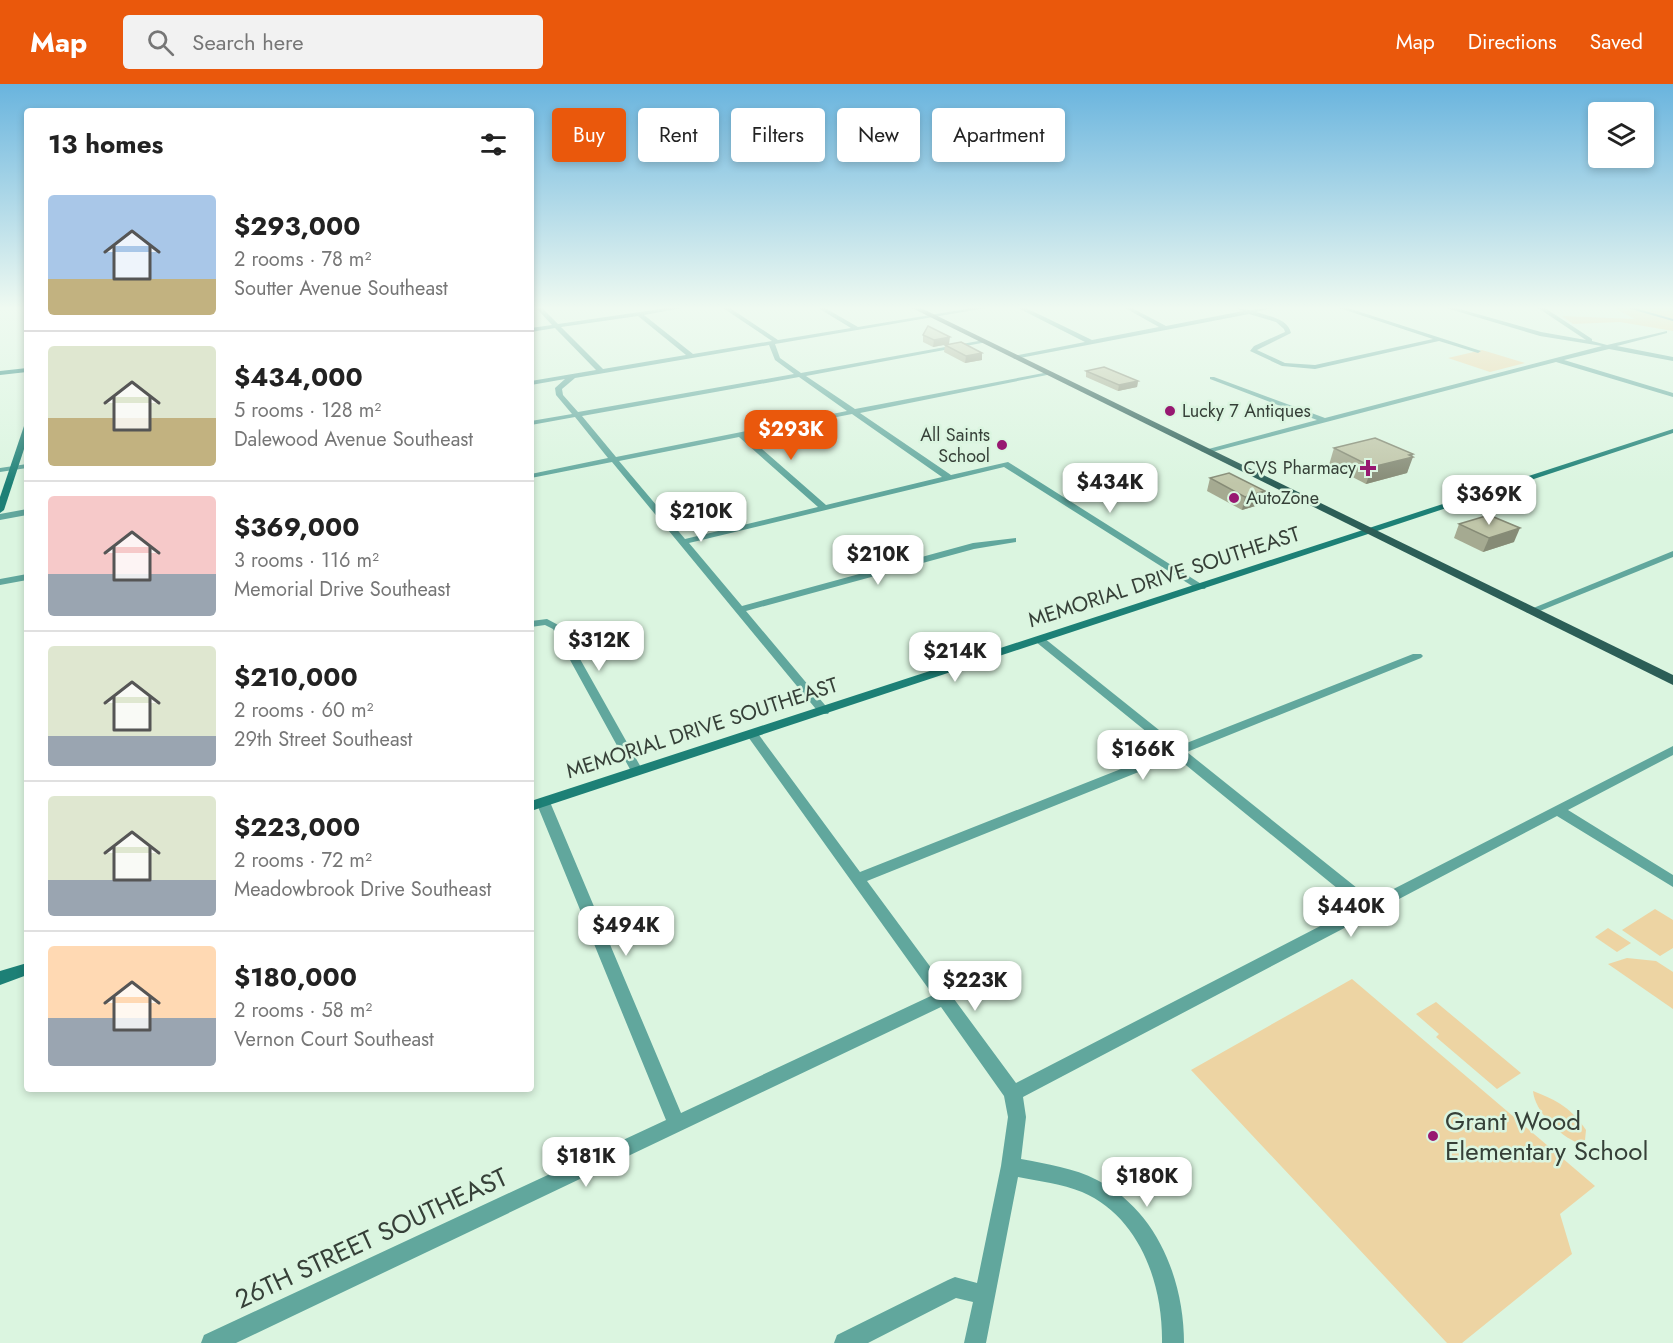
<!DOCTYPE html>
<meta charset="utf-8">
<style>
:root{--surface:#fff;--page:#f2f2f2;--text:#222;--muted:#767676;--line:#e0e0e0;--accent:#ea580c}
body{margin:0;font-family:Jost,sans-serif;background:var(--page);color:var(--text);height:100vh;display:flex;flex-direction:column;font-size:22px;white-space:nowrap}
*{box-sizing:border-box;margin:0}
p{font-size:20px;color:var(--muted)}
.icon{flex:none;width:33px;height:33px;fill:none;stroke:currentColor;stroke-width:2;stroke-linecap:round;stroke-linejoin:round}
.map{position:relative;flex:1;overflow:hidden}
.drawer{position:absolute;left:24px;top:24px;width:510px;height:984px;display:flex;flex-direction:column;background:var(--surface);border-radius:6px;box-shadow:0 3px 9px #0003}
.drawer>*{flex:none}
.top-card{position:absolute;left:552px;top:24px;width:570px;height:54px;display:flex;gap:12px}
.fabs{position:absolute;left:1588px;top:18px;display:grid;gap:12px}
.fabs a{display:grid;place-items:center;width:66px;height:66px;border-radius:6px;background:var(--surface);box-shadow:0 3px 9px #0003;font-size:30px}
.price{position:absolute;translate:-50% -51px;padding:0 14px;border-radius:12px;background:#fff;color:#222;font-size:20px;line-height:39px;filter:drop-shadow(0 2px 3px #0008)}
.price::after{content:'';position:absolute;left:50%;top:36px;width:18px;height:14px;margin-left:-9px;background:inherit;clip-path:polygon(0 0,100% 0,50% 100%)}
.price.on{background:var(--accent);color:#fff}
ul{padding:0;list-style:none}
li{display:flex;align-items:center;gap:18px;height:150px;padding:0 24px}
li+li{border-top:2px solid var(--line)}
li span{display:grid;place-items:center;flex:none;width:168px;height:120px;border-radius:6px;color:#555}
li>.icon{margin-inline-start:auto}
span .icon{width:72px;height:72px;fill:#fffc;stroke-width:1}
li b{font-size:26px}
h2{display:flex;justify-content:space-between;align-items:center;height:72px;padding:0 24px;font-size:26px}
.tag{padding:0 21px;border-radius:6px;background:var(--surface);box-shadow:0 3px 9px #0003;font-size:21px;line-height:54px}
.tag.on{background:var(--accent);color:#fff}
header{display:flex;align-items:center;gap:36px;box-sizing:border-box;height:84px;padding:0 30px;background:var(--accent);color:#fff}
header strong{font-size:28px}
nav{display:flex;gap:33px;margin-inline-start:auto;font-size:21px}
.search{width:420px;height:54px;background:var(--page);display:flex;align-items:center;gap:15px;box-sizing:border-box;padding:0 21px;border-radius:6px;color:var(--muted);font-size:22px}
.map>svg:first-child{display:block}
</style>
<header>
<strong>Map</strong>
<div class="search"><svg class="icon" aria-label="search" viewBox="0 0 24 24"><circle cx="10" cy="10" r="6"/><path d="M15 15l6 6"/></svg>Search here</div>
<nav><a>Map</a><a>Directions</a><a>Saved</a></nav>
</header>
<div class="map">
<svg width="1673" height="1259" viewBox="0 0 1673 1259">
<rect width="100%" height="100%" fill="#dbf5e0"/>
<!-- green -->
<g fill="#edd4a3">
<path d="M1614 224H1673V247L1620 238 1573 240 1562 232 1635 235Z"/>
<path d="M1482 266 1525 279 1490 288 1448 274Z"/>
<path d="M1655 825 1673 836V864L1660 872 1622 846Z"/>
<path d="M1608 844 1631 859 1617 868 1595 853Z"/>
<path d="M1627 874 1656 877 1673 888V925L1608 880Z"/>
<path d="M1352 895 1595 1102 1560 1130 1572 1170 1462 1259H1447L1191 986Z"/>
<path d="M1436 918 1521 989 1497 1005 1436 953 1439 950 1416 930Z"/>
<path d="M1533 1007C1557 1016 1572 1025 1586 1046L1585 1056 1578 1059C1560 1052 1535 1028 1533 1007Z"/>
</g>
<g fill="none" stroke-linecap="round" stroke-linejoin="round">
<!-- stream -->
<path stroke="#4491a1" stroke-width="2" d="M1631 224 1673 236"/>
<!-- street -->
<g fill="#61a79d" fill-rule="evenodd">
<path d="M536 224H542L558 240 667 224H682L644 231 693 270 772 257 723 224H730L778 256 851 244 818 224H825L858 243 972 224H986L775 260 780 274 801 289 984 256 987 258 806 292 855 325 1049 288 1050 289 1047 291 860 329 951 391 1008 378 1206 503 1205 505H1197L1004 383 689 459 742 522 973 459 1016 454V458L974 465 746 527 830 627 828 630H820L612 378 531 394V390L608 374 575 333 531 341V337L572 330 556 311 555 304 565 295 531 301V297L596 286 555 244 531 248V244L552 241ZM638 232 686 271 603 285 561 243ZM769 261 775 276 794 290 578 328 563 311 562 305 575 294ZM799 293 847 327 616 373 582 332ZM852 330 942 393 826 421 746 351ZM739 353 818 423 685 455 619 377Z"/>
<path d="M1018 224H1026L1092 256 1159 243 1125 224H1132L1166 242 1243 227 1235 224 1250 226 1272 224 1256 228C1269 232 1288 235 1291 249L1257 266 1285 279 1315 281 1433 255 1339 224H1348L1481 267 1478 269 1439 257 1315 285 1282 282 1250 267 1254 262 1285 248 1284 245 1276 238 1249 230 1015 275 1013 274V272L1085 258Z"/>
<path d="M1446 224H1456L1541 248 1586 256 1538 224H1545L1592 255V257L1607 261 1667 247V249L1617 262 1673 273V277L1609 265 1564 276 1673 309V313L1556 278 1208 369 1201 367 1317 336 1210 295V293H1214L1325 334 1602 262 1540 252Z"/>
<path d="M27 380V384L0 388V384Z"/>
<path d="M27 425V431L0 436V430Z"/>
<path d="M1673 467V473L1535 529H1527L1526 527Z"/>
<path d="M27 490V496L0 501V495Z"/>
<path d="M547 535 562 543 643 687 642 690H632L631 687 553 545 545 541 531 543V537Z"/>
<path d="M1040 553 1044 554 1179 662 1413 570H1421L1423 572 1421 574 1187 668 1372 816 1673 662V671L1568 726 1673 791V803L1557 732 1380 825 1378 829 1371 830 1023 1013 1026 1033 1021 1075C1047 1080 1074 1084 1097 1096 1157 1126 1184 1196 1184 1259H1162C1163 1200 1140 1133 1082 1108 1062 1100 1039 1097 1018 1093L986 1259H964L973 1218 956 1214 868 1259H834L837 1251 948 1196 955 1193 977 1199 1001 1082 1008 1033 1004 1012 941 923 236 1259H201L204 1251 666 1036 536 718 538 715H548L550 718 681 1029 933 911 746 650 748 647H756L860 788 1169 666 1036 558 1035 556ZM1176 673 1359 822 1016 999 867 797Z"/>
</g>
<!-- secondary -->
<g fill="#1d8076" fill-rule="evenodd">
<path d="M27 284V288L0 291V287Z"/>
<path d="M24 342H27V356L4 426 0 429V413Z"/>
<path d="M1673 345V349L531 727V717Z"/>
<path d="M27 879V891L0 901V887Z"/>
</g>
<!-- primary -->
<path fill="#2c5e57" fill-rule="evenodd" d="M912 224H921L1673 591V601Z"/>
</g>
<!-- wall -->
<g fill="#a5aa91">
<path d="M923 251 949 260 933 263 923 258Z"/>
<path d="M945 261 982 276 965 279 944 268Z"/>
<path d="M1086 287 1138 297 1137 303 1118 307 1086 293Z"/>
<path d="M1334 364 1412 372 1407 389 1366 400 1329 381Z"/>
<path d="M1210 394 1265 407 1262 420 1242 426 1207 407Z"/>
<path d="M1459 440 1514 458 1483 468 1454 454Z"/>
</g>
<!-- shaded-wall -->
<g fill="#868b76">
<path d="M950 253 949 260 933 263 934 256Z"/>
<path d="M982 269V276L965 279 966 272Z"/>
<path d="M1138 297 1137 303 1118 307 1119 301Z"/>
<path d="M1413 370 1412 373H1413L1407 389 1366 400 1372 383Z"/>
<path d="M1265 407 1262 420 1242 426 1245 413Z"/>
<path d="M1520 444 1514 458 1483 468 1489 454Z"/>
</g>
<!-- building -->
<g fill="#c0c6a9" stroke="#868b76" stroke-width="1.5">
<path d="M928 242 950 253 934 256 923 251Z"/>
<path d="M961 258 982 269 966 272 945 261Z"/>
<path d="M1104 283 1138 297 1119 301 1086 287Z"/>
<path d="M1375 354 1413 370 1409 371 1413 373 1372 383 1334 364Z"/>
<path d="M1229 389 1265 407 1245 413 1210 394Z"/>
<path d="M1489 431 1520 444 1489 454 1459 440Z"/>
</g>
<!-- sky -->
<linearGradient id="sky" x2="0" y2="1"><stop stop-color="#69b4de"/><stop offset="0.56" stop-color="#effaf1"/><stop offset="1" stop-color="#effaf1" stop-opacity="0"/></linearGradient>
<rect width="1673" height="400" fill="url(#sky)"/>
<!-- markers -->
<g fill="#971871" stroke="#dbf5e0" stroke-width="2">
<circle cx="1170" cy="327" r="6"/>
<circle cx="1002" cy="361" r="6"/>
<path d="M1365 375h6v6h6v6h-6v6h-6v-6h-6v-6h6z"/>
<circle cx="1234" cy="414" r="6"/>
<circle cx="1433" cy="1052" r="6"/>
</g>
<g text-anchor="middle" stroke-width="5" stroke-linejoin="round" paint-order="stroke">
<!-- far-poi labels -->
<g font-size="18" fill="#364038" stroke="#dbf5e0" text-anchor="start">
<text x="1182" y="333">Lucky 7 Antiques</text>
<text x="990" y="357" text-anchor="end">All Saints<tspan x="990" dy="21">School</tspan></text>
<text x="1356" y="390" text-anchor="end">CVS Pharmacy</text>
<text x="1246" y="420">AutoZone</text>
</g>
<!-- street labels -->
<g font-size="21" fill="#364038" stroke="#dbf5e0">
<text transform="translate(1164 493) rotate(-18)" y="7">MEMORIAL DRIVE SOUTHEAST</text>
<text transform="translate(702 644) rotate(-18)" y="7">MEMORIAL DRIVE SOUTHEAST</text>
</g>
<!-- near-poi labels -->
<g font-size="26" fill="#364038" stroke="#dbf5e0" text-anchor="start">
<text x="1445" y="1046">Grant Wood<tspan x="1445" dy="30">Elementary School</tspan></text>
</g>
<!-- near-street labels -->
<g font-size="26" fill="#364038" stroke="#dbf5e0">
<text transform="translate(371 1154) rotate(-25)" y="9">26TH STREET SOUTHEAST</text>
</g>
</g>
</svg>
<div class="fabs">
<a><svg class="icon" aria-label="layers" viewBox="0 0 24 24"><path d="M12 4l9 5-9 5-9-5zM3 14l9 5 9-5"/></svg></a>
</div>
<b class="price on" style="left:791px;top:377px">$293K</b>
<b class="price" style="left:1110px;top:430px">$434K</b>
<b class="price" style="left:1489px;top:442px">$369K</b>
<b class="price" style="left:701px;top:459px">$210K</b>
<b class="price" style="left:878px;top:502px">$210K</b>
<b class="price" style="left:599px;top:588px">$312K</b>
<b class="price" style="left:955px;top:599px">$214K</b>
<b class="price" style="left:1143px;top:697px">$166K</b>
<b class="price" style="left:1351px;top:854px">$440K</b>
<b class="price" style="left:626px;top:873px">$494K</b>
<b class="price" style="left:975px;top:928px">$223K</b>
<b class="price" style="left:586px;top:1104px">$181K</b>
<b class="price" style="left:1147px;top:1124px">$180K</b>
<div class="top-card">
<a class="tag on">Buy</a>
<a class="tag">Rent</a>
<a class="tag">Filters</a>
<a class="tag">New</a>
<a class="tag">Apartment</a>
</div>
<section class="drawer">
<h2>13 homes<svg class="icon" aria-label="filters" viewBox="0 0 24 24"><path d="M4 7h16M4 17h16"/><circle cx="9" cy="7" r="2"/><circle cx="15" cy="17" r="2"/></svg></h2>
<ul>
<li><span style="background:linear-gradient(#a9c7e8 70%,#c2b280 0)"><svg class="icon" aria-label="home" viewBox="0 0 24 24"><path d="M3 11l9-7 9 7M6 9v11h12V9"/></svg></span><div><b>$293,000</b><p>2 rooms · 78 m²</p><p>Soutter Avenue Southeast</p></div></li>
<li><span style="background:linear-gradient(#dfe7d0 60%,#c2b280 0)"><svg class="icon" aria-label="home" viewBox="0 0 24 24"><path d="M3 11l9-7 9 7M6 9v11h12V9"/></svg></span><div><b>$434,000</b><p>5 rooms · 128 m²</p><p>Dalewood Avenue Southeast</p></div></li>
<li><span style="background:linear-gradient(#f6c9c9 65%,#9aa5b1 0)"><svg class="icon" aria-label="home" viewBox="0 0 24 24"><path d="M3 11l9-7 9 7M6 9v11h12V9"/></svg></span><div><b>$369,000</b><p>3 rooms · 116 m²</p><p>Memorial Drive Southeast</p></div></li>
<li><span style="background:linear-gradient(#dfe7d0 75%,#9aa5b1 0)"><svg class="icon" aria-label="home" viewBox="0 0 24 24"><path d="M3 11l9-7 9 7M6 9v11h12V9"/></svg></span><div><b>$210,000</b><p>2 rooms · 60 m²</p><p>29th Street Southeast</p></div></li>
<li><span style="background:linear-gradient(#dfe7d0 70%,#9aa5b1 0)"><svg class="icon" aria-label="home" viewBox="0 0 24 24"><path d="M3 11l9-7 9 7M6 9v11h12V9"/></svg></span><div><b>$223,000</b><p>2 rooms · 72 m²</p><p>Meadowbrook Drive Southeast</p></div></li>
<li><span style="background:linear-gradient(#ffd9b3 60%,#9aa5b1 0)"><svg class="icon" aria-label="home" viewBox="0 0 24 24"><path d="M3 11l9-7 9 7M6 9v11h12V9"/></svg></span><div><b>$180,000</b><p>2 rooms · 58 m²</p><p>Vernon Court Southeast</p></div></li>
</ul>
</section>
</div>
